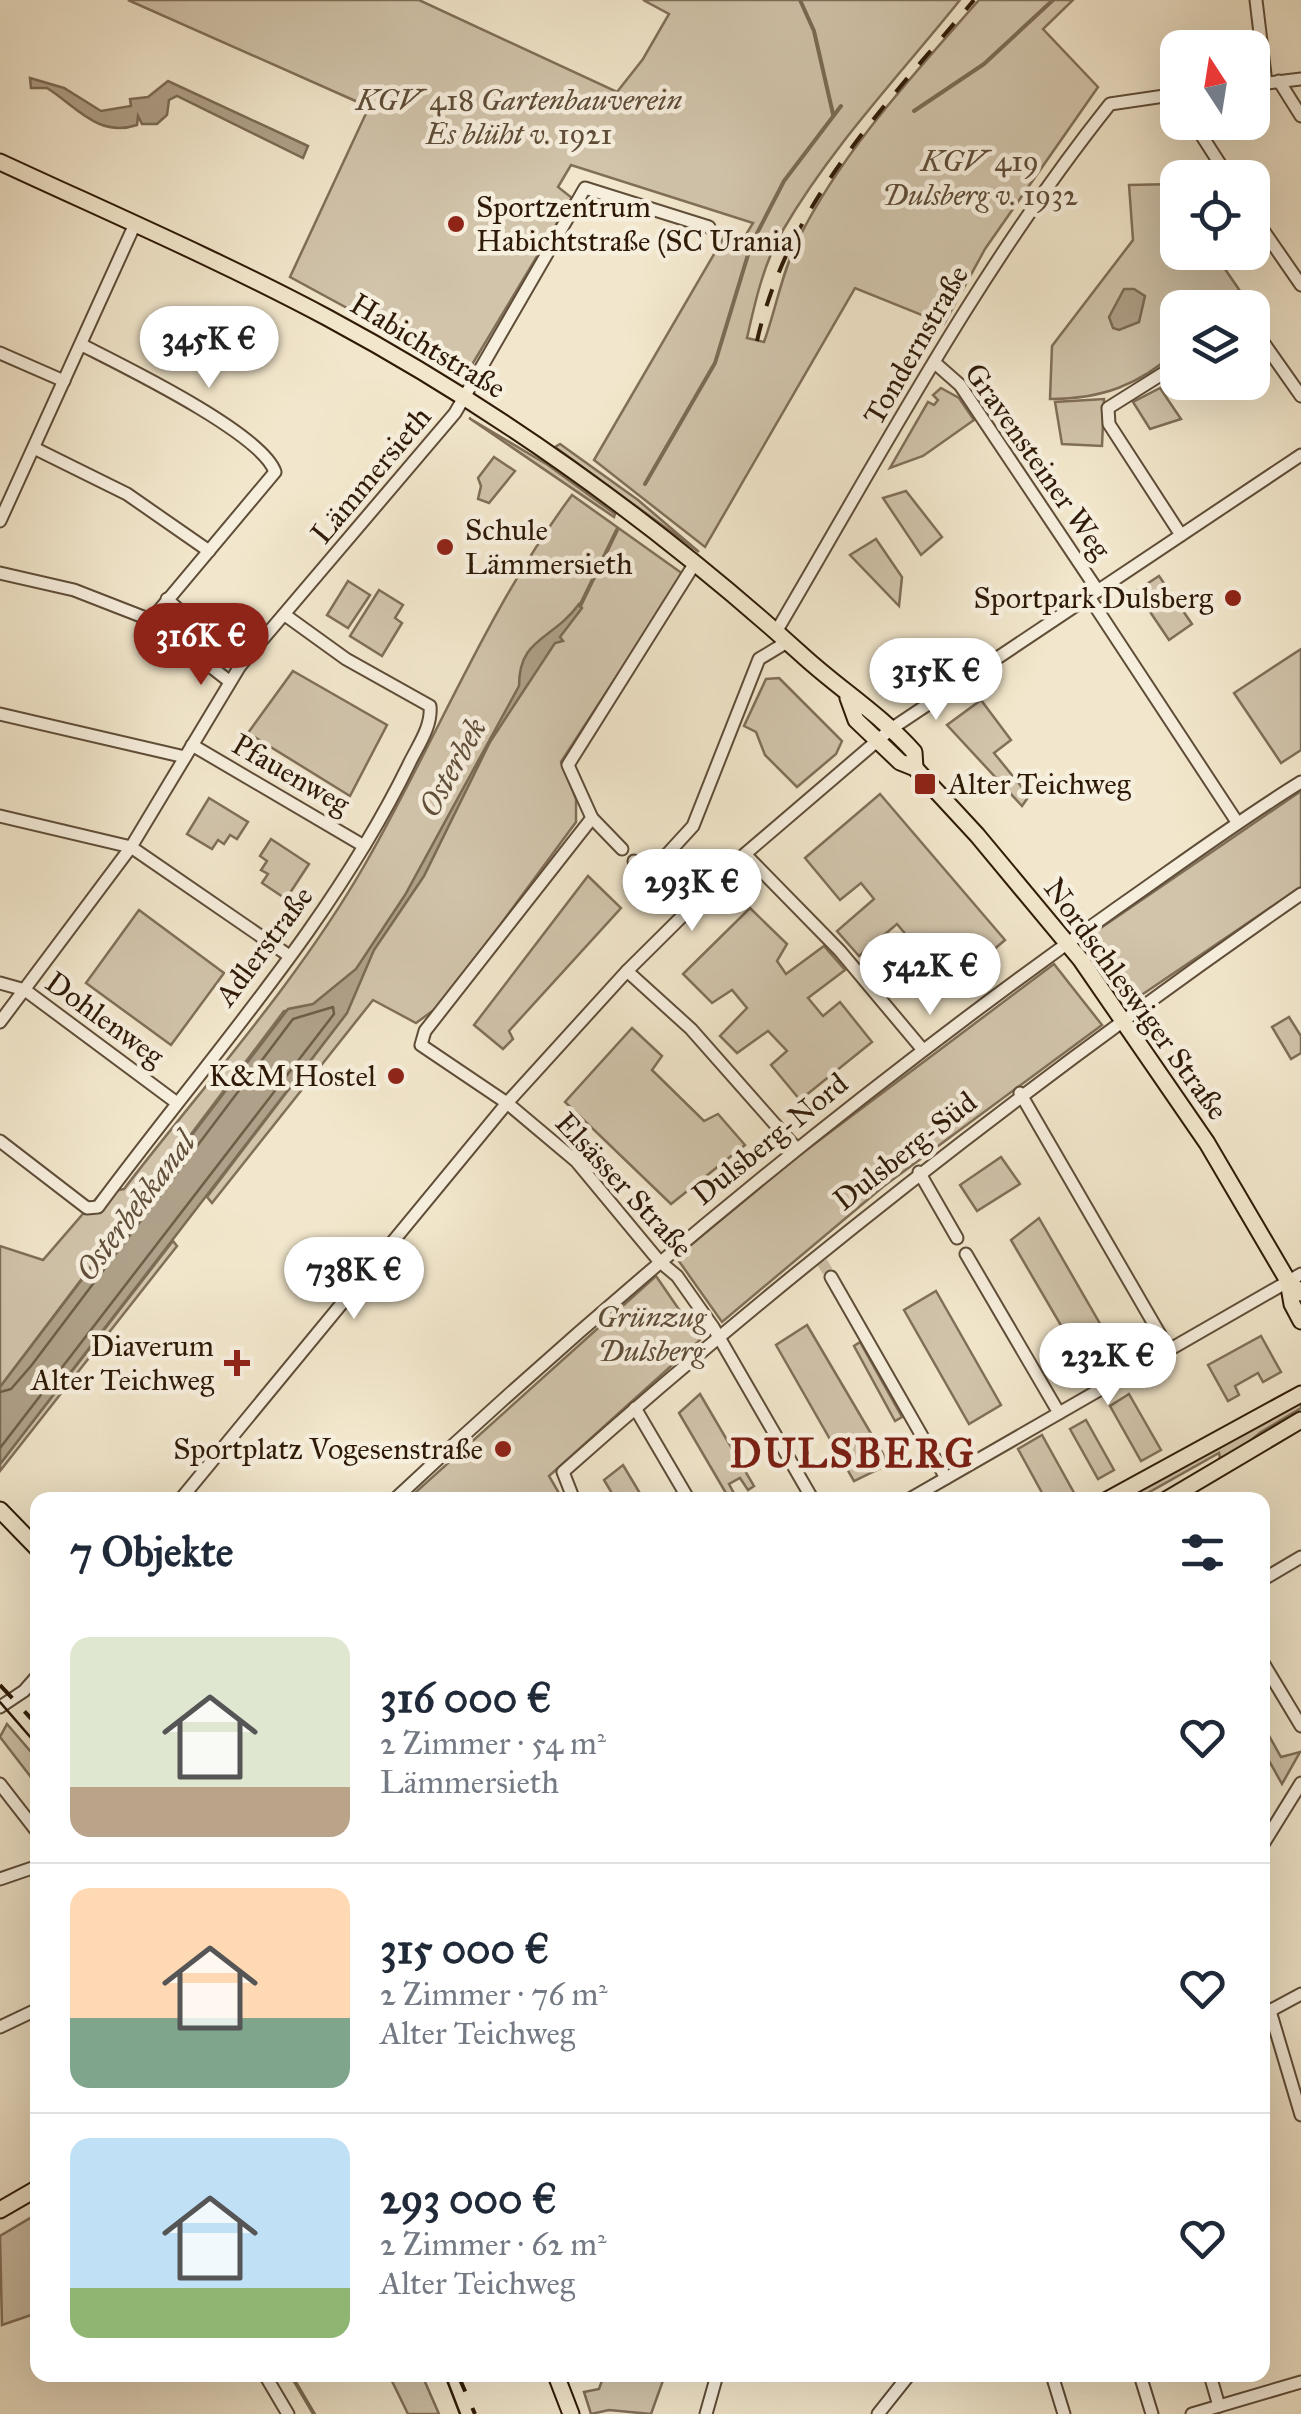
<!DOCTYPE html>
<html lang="de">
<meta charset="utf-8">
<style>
:root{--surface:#fff;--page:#f2f2f3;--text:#1f2937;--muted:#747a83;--line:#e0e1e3;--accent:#8f2418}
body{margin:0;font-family:"IM FELL Great Primer",serif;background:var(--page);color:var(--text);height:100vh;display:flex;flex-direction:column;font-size:38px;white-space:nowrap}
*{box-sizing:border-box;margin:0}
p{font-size:32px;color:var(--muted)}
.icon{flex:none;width:55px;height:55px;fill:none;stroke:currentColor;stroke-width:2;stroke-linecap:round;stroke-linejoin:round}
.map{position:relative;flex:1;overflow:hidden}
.drawer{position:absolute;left:30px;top:1492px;width:1240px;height:890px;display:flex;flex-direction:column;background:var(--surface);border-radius:20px;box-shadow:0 10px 40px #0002}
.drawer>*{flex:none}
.needle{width:65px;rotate:348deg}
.buttons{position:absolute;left:1160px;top:30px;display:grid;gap:20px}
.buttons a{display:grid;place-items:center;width:110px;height:110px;border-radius:20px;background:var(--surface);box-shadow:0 10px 40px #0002;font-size:50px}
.price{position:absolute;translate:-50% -85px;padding:0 22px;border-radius:35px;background:#fff;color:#222;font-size:32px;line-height:65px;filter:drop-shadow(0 2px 5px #0008)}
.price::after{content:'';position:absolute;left:50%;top:60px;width:30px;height:22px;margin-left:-15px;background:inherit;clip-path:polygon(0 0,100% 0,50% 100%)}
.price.current{background:var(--accent);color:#fff}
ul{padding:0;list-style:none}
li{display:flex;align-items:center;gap:30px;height:250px;padding:0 40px}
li+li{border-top:2px solid var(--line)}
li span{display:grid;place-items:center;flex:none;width:280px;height:200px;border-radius:20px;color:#555}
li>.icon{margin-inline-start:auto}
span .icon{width:120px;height:120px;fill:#fffc;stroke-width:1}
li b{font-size:42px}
h2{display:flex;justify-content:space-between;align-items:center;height:120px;padding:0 40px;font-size:42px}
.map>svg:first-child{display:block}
</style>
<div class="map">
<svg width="1301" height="2414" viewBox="0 0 1301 2414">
<rect width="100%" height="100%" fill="#f2e7cc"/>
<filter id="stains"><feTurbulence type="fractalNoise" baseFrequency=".002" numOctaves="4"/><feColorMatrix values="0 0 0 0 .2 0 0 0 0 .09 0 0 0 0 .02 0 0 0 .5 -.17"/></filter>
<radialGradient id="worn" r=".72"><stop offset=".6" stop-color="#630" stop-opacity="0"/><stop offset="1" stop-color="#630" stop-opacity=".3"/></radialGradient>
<!-- green -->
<g fill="#d1c4ab" stroke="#806f59" stroke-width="2.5">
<path d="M128 0H419L617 92 643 59 669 14 643 0H960C899 76 832 146 783 230 764 262 755 302 747 338L764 342C776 309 782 272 798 240 842 151 914 74 979 0H1073L1043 29 1098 87 985 249 944 324 855 288 705 547 594 460 724 237 741 243 753 223 571 165 558 187 572 198 467 373 290 277 369 107Z"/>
<path d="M1176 184 1178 252 1214 253 1251 307 1178 308 1177 351C1139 385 1102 399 1050 399L1052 346 1133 240 1129 185Z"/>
<path d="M941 388 959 398 974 420 923 456 890 468 928 402 934 405 938 400 933 395Z"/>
<path d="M1160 388 1181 419 1150 429 1133 402Z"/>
<path d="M1104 399 1102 446 1062 444 1055 402Z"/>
<path d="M469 418 548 465 615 514 614 517Z"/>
<path d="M560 444 638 500 699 552 555 447Z"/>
<path d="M494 457 515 471 489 503 478 499 481 486 478 478Z"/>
<path d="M906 491 942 537 921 555 883 498Z"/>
<path d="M572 495 683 574 561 762 576 799V822L442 1004 416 1023 373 1000 212 1203 207 1197 346 1014 284 1011 0 1387V1246L43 1260 101 1193 124 1189C205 1084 298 981 364 866 435 743 487 609 572 495Z"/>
<path d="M876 539 902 577 899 606 850 555Z"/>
<path d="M1159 576 1192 624 1169 640 1136 591Z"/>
<path d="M348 581 370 595 348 628 327 615Z"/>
<path d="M379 590 403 605 395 618 402 623 382 656 350 636Z"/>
<path d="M1301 649V750L1281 763 1234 693Z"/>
<path d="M293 671 387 725 350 796 248 733Z"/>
<path d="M779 678 842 741 836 754 797 787 765 755 756 732 744 726 766 679Z"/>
<path d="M981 700 1011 740 994 753 1029 796 1022 806 947 725Z"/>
<path d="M1301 791V887L1137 998 1092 934Z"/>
<path d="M880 794 1005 940 932 1002 894 957 912 942 897 924 859 956 837 931 874 899 861 883 840 900 805 858Z"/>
<path d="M209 798 248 822 237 839 230 835 224 844 218 840 212 849 187 834Z"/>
<path d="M271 839 309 864 286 899 262 883 268 874 261 870 267 861 260 856Z"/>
<path d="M588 876 621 908 509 1031 513 1039 503 1049 474 1025Z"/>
<path d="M750 908 787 944 777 961 786 974 824 946 845 970 808 998 823 1016 840 1002 872 1042 800 1100 771 1065 787 1051 768 1031 737 1053 720 1036 747 1008 732 990 712 1003 683 974Z"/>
<path d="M139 910 224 973 171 1045 86 983Z"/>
<path d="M1054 964 1102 1025 884 1186 722 1322 676 1257 797 1157Z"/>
<path d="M1289 1017 1301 1036V1053L1291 1059 1272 1027Z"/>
<path d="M632 1028 662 1056 652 1070 704 1121 718 1114 745 1145 671 1204 565 1102Z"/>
<path d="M1001 1157 1020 1184 977 1211 960 1185Z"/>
<path d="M1039 1218 1110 1341 1080 1358 1011 1240Z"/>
<path d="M173 1241 177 1246 0 1471V1464Z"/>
<path d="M656 1276 700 1340 549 1476 563 1500H407Z"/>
<path d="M936 1291 1001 1405 969 1424 904 1310Z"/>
<path d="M807 1325 889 1464 854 1481 776 1345Z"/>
<path d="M1261 1336 1281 1372 1263 1382 1258 1373 1235 1386 1239 1395 1228 1401 1208 1365Z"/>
<path d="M860 1342 902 1417 895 1421 854 1346Z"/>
<path d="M700 1394 754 1486 748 1490 740 1478 729 1484 736 1497 730 1500 679 1413Z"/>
<path d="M1129 1394 1161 1450 1141 1461 1110 1406Z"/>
<path d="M1301 1400V1408L1261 1432 1221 1464 1219 1453 1137 1499 1132 1490Z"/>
<path d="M1086 1420 1114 1470 1098 1479 1070 1429Z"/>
<path d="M1042 1435 1078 1500H1046L1018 1449Z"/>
<path d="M623 1465 644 1500H616L604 1480Z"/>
<path d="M7 1724 37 1759V1785L0 1737Z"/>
<path d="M1263 1725 1281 1757 1300 1752 1282 1784 1263 1750Z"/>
<path d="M37 2214V2313L2 2325 0 2236Z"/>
<path d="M389 2375H422L439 2414H408Z"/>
<path d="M604 2375H665L651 2414 609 2410 591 2414 584 2392 599 2389Z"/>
</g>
<!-- water -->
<g fill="#afa189" stroke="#7b6b55" stroke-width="2.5">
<path d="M30 78 64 88 101 111 131 106 130 99 148 97 168 81 308 146 303 158 177 96 169 100 167 115 157 124H142L138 116 137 125C98 138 76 106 47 88H31Z"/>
<path d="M1124 289H1134L1145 296 1139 322 1119 330 1113 328 1109 317Z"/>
<path d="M579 604 582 608 560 637 563 641 555 643 490 742 424 876 374 950 347 1013 0 1464V1387L288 1009 313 1004 356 969 405 895 519 686C519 637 552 641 579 604Z"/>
</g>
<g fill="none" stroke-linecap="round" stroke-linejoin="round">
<!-- shore -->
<path stroke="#6e5e48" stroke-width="2.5" d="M0 1392 11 1389 31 1366 293 1019 333 1007 334 1014 0 1448"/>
<!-- stream -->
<g stroke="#7b6b55" stroke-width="4">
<path d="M800 0 814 31 833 114"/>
<path d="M914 111 984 64 1053 0"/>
<path d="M645 484 715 363 751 245 784 181 841 106"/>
<path d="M580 606 617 530"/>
<path d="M291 2375 314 2414"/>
</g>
<!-- minor-tunnel -->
<path stroke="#cbbea5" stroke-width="11" stroke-dasharray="11 5.5" stroke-linecap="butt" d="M822 1262 831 1277"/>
<!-- minor casing -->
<g stroke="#5f4d38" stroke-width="15">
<g id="minor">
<path d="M1256 0 1266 83"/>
<path d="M1279 81 1301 116"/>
<path d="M1252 85 1301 79"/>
<path d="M1193 122 1229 178"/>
<path d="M1252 214 1301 285"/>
<path d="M1252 333 1263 342 1301 396"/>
<path d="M82 345C121 365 262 433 275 472L151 620"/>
<path d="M0 353 64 381"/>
<path d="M935 363 960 385 1098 591"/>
<path d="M1178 364 1108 408 1109 424 1181 535"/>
<path d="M34 448 127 494 209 551"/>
<path d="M0 521 135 224"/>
<path d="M0 573 74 590 151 620 229 681"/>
<path d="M1089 597 1237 822"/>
<path d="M167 599 240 666"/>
<path d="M776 632C882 452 980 267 1110 104L1178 94"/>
<path d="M0 714 185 757"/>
<path d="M192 745 364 846"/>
<path d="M0 816 131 847 288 955"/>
<path d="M592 818 425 1031 421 1045 507 1103 576 1161 659 1261 677 1276 713 1327 813 1500"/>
<path d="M622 849 592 818 568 765 695 563"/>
<path d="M745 854 840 951 923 1050"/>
<path d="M634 861 686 911"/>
<path d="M649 874 693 826 759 659 787 642"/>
<path d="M627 971 691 1029 796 1148"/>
<path d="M0 983 25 990 177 1103"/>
<path d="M0 1022 131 847 240 666 455 413 585 188 709 227"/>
<path d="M1020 1093 1169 1350"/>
<path d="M0 1141 87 1208 98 1207C205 1062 331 925 410 762 419 744 432 726 430 706L346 659 285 615"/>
<path d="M919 1172 957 1238"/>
<path d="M966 1254 1059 1413"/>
<path d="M831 1277 946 1478"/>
<path d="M635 1408 689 1500"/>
<path d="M180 1500 507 1103 627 971 745 854 891 729 1301 455"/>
<path d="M394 1500C621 1287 860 1090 1114 910 1176 867 1236 822 1301 782"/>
<path d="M574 1500 563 1472C800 1261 1041 1075 1301 894"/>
<path d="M908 1500 1301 1274"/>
<path d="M1262 1580 1301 1557"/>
<path d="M1262 1661 1301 1726"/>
<path d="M0 1707 24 1691 38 1675"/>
<path d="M0 1784 38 1833"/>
<path d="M1262 1846 1301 1783"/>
<path d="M0 1879 38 1866"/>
<path d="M1270 2011 1301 2115"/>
<path d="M1262 2015 1301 1994"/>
<path d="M0 2027 38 2009"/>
<path d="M265 2375 288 2414"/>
<path d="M1052 2375 1064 2414"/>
<path d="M1140 2375 1152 2414"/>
<path d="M1210 2375 1219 2406"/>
<path d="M706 2414 717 2375"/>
<path d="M878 2414 909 2375"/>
<path d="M1192 2414 1301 2382"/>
</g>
</g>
<!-- major casing -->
<g stroke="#2e1a07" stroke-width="19">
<g id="major">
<path d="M0 162C110 213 221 261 328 318 499 410 657 524 801 654 839 689 880 714 914 752L915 768"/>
<path d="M848 698 856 720 900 762 915 768 977 835 1081 960 1207 1143 1288 1281 1301 1293"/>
<path d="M1288 1281 1292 1304 1301 1321"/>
<path d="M1107 1500 1301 1394"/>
<path d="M1166 1500 1301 1420"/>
<path d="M0 1510 38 1549"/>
<path d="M0 2210 38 2188"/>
<path d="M556 2375 571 2414"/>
</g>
</g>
<!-- minor -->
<use href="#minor" stroke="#f7efde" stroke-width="11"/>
<!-- major -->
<use href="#major" stroke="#f2e7cc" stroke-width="15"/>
<!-- tram -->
<g stroke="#2e1a07" stroke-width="2.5">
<path d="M0 1702 38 1746"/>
<path d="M445 2375 460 2414"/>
</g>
<!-- rail -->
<g stroke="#2e1a07" stroke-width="4" stroke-dasharray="18 18" stroke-linecap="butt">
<path d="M757 341C788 203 886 105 974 0"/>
<path d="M0 1685 38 1726"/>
<path d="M458 2375 475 2414"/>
</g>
</g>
<!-- markers -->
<g fill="#8f2418" stroke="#f7efde" stroke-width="4">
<circle cx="456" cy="224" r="10"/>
<circle cx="445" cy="547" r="10"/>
<circle cx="1233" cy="598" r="10"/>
<rect x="913" y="772" width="24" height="24" rx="5"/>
<circle cx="396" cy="1076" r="10"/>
<path d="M232 1348h10v10h10v10h-10v10h-10v-10h-10v-10h10z"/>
<circle cx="503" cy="1449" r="10"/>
</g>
<g text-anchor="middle" stroke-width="9" stroke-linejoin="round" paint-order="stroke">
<!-- park labels -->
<g font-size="30" font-style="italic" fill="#5f4d38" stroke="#f7efde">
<text x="519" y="110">KGV 418 Gartenbauverein<tspan x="519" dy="34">Es blüht v. 1921</tspan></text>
<text x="980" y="171">KGV 419<tspan x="980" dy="34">Dulsberg v. 1932</tspan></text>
<text x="651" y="1327">Grünzug<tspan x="651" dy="34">Dulsberg</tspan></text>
</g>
<!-- poi labels -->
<g font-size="30" fill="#2e1a07" stroke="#f7efde" text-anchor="end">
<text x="476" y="217" text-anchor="start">Sportzentrum<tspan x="476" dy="34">Habichtstraße (SC Urania)</tspan></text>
<text x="465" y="540" text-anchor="start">Schule<tspan x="465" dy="34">Lämmersieth</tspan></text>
<text x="1213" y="608">Sportpark Dulsberg</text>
<text x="948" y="794" text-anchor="start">Alter Teichweg</text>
<text x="376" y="1086">K&amp;M Hostel</text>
<text x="214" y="1356">Diaverum<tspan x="214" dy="34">Alter Teichweg</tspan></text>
<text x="483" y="1459">Sportplatz Vogesenstraße</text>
</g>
<!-- street labels -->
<g font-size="30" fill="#2e1a07" stroke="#f7efde">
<text transform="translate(916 345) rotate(-60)" y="10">Tondernstraße</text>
<text transform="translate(428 346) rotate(31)" y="10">Habichtstraße</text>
<text transform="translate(1038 461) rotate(55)" y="10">Gravensteiner Weg</text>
<text transform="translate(371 475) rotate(-50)" y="10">Lämmersieth</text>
<text transform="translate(291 774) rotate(30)" y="10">Pfauenweg</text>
<text transform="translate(264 946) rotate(-53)" y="10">Adlerstraße</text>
<text transform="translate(1136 999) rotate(54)" y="10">Nordschleswiger Straße</text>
<text transform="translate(105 1019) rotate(36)" y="10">Dohlenweg</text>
<text transform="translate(770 1139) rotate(-39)" y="10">Dulsberg-Nord</text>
<text transform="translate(905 1151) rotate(-38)" y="10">Dulsberg-Süd</text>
<text transform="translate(624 1185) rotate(47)" y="10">Elsässer Straße</text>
</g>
<!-- water labels -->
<g font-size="32" font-style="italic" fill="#62503b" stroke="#f7efde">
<text transform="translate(452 767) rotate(-61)" y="11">Osterbek</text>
<text transform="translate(135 1206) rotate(-53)" y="11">Osterbekkanal</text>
</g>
<!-- district labels -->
<g font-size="40" font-weight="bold" letter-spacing="2.5" fill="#7a1f14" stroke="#f7efde">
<text x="853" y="1467">DULSBERG</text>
</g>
</g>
<rect width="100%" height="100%" filter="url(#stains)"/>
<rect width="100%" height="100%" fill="url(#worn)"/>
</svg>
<div class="buttons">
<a><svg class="needle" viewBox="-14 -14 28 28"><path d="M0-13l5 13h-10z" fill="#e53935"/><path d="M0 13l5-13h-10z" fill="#747a83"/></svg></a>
<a><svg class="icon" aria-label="locate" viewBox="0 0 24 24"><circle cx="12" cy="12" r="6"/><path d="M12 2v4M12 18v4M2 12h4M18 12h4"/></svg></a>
<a><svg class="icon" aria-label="layers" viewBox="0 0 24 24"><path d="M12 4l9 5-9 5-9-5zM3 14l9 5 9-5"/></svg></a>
</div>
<b class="price" style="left:209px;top:391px">345K €</b>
<b class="price current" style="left:201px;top:688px">316K €</b>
<b class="price" style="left:936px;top:723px">315K €</b>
<b class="price" style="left:692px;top:934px">293K €</b>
<b class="price" style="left:930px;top:1018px">542K €</b>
<b class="price" style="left:354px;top:1322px">738K €</b>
<b class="price" style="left:1108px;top:1408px">232K €</b>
<section class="drawer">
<h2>7 Objekte<svg class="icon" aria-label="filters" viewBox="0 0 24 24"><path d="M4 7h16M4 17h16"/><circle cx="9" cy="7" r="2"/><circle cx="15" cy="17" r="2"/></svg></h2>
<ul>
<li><span style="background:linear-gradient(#dfe7d0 75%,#b9a48a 0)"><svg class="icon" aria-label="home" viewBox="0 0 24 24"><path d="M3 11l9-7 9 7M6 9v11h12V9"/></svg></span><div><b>316 000 €</b><p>2 Zimmer · 54 m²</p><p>Lämmersieth</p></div><svg class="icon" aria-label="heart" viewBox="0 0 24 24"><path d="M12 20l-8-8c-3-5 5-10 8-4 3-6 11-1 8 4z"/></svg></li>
<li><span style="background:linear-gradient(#ffd9b3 65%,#7fa58c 0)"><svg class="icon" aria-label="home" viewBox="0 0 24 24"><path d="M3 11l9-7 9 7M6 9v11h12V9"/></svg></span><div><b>315 000 €</b><p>2 Zimmer · 76 m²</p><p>Alter Teichweg</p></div><svg class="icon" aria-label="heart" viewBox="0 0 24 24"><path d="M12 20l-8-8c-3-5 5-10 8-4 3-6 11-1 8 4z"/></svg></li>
<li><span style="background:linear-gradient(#bfe0f5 75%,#8fb573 0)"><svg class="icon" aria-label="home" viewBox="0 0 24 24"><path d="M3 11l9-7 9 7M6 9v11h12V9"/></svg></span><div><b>293 000 €</b><p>2 Zimmer · 62 m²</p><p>Alter Teichweg</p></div><svg class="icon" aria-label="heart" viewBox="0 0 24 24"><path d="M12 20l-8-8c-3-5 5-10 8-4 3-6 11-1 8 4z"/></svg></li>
</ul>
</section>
</div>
